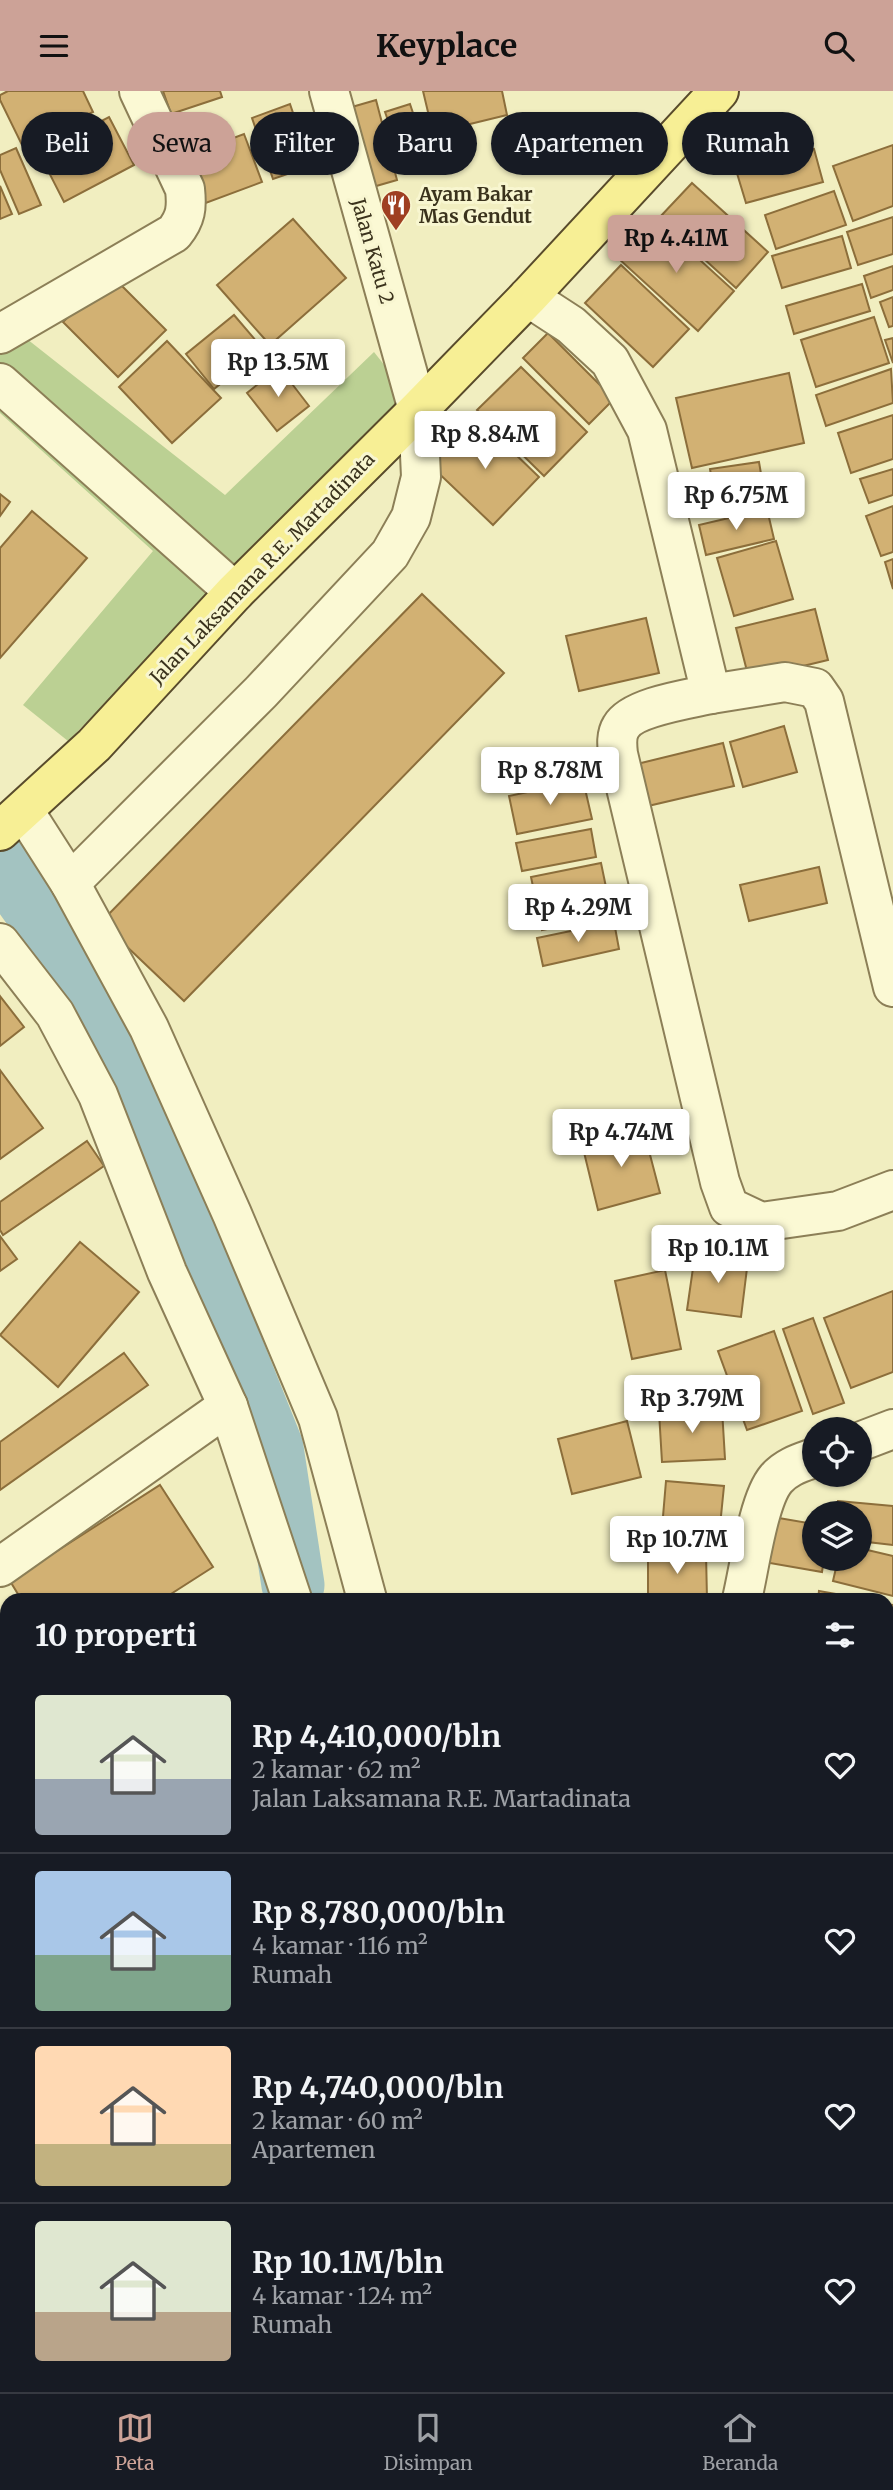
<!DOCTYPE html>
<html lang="id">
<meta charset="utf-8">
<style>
:root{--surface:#171b24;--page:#20242c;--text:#f1f3f6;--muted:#9ea1a6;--line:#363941;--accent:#cca297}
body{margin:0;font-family:Merriweather,serif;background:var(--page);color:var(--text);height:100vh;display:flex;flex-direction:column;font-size:26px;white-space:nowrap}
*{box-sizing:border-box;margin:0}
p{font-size:23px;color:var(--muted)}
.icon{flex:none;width:38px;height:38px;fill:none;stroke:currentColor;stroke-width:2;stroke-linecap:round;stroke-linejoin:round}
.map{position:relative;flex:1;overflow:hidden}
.side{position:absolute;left:0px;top:1502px;width:894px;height:800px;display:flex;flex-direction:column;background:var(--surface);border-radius:21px 21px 0 0;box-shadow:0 2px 5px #0004}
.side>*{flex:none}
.hud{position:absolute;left:21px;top:21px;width:852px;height:63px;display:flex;gap:14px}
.controls{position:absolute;left:802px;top:1326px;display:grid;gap:14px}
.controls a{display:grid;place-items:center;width:70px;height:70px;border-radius:50%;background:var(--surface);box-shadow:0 2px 5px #0004;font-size:35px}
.price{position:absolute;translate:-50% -60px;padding:0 16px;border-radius:7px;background:#fff;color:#222;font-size:23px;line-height:46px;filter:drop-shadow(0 2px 4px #0008)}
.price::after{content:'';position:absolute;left:50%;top:42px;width:21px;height:16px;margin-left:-10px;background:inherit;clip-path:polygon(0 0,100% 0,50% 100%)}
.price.selected{background:var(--accent);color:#111}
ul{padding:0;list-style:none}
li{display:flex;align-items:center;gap:21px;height:175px;padding:0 35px}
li+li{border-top:2px solid var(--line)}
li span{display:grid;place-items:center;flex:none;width:196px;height:140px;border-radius:7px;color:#555}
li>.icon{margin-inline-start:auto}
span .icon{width:84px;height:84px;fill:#fffc;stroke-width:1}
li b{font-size:30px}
h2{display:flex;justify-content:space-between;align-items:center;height:84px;padding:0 35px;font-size:30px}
.tag{padding:0 24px;border-radius:32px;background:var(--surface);box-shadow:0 2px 5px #0004;font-size:24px;line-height:63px}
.tag.selected{background:var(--accent);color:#111}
header{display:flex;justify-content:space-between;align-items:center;height:91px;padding:0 35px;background:var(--accent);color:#111;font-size:32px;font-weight:700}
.dock{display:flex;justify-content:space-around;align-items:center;height:98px;border-top:2px solid var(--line);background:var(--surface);font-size:19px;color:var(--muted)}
.dock a{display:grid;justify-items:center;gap:4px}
.dock .selected{color:var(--accent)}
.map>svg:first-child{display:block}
</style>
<header><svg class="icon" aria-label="menu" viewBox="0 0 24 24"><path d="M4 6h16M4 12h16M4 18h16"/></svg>Keyplace<svg class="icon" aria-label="search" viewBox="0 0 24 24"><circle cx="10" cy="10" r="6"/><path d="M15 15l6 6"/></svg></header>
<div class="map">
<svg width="893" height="2301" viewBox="0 0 893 2301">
<rect width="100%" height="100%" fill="#f1eec0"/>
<!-- green -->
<path fill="#bbd093" d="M13 237 225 404 374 261 408 304 68 650 23 614 153 460 0 322V248Z"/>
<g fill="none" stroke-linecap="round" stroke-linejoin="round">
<!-- river -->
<g stroke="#a3c3c1" stroke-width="63">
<path d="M0 769 116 932 156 1067 272 1357 293 1494"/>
<path d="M683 2294 688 2301"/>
</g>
</g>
<!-- building -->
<g fill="#d2b173" stroke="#8c6e3b" stroke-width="2">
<path d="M8 0H83L93 21 22 54 0 9V4Z"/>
<path d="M163 0H220L222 6 171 23Z"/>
<path d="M423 0H502L507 24 433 42Z"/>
<path d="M376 9 397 89 359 100 338 20Z"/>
<path d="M290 13 311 75 273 88 252 27Z"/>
<path d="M410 13 427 64 403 72 385 21Z"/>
<path d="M109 26 134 74 64 111 39 62Z"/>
<path d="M785 26 791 52 727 66 721 41Z"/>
<path d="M244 43 262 91 203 113 185 65Z"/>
<path d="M893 54V115L853 130 833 75Z"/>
<path d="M16 57 41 114 19 123 0 79V64Z"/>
<path d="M814 58 823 91 746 112 736 79Z"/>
<path d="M692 92 768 161 736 197 659 127Z"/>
<path d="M0 95 12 123 0 128Z"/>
<path d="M834 100 846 134 776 158 765 124Z"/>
<path d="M893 126V163L858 174 847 141Z"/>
<path d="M293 128 346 187 270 254 217 194Z"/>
<path d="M655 128 734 200 698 240 619 168Z"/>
<path d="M842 145 851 177 782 197 772 165Z"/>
<path d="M621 174 689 238 653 276 585 212Z"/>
<path d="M893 175V199L871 207 864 185Z"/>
<path d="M111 184 166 239 118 286 63 231Z"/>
<path d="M862 193 870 220 794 243 786 215Z"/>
<path d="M893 206V235L889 236 880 211Z"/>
<path d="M234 224 263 258 214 298 186 263Z"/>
<path d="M874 226 889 272 816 296 801 249Z"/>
<path d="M548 242 614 308 589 333 523 267Z"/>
<path d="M893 247V272L885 249Z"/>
<path d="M167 250 221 307 172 352 119 296Z"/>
<path d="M279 276 309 315 277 340 247 302Z"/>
<path d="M521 276 587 341 544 385 477 319Z"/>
<path d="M891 278 893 312 826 335 816 304Z"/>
<path d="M789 282 804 352 692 377 676 307Z"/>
<path d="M893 324V368L851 382 838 342Z"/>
<path d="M477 326 539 386 493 434 430 374Z"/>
<path d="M759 371 767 418 718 425 710 378Z"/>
<path d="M893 378V404L869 412 860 388Z"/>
<path d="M0 403 10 411 0 425Z"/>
<path d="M893 415V461L881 465 866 425Z"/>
<path d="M767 418 774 448 706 464 699 434Z"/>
<path d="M32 420 87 467 0 567V457Z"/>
<path d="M776 450 793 508 734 525 717 467Z"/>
<path d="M893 468V498L885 471Z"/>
<path d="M422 503 504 582 184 910 101 831Z"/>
<path d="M815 518 828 569 749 588 736 537Z"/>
<path d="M646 527 659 582 579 600 566 545Z"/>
<path d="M784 635 797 681 743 696 730 651Z"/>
<path d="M723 652 734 695 648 715 637 673Z"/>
<path d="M583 689 592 728 517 743 509 705Z"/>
<path d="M591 738 596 766 522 780 516 752Z"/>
<path d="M601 772 612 825 542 839 531 786Z"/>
<path d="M819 776 827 812 749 830 740 794Z"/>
<path d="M614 831 619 858 543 875 537 847Z"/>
<path d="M0 905 24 936 0 955Z"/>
<path d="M0 979 43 1037 0 1068Z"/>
<path d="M643 1037 660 1102 598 1119 582 1053Z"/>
<path d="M87 1050 104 1075 3 1144 0 1139V1111Z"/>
<path d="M0 1145 17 1168 0 1180Z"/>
<path d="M80 1151 139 1201 58 1296 0 1244Z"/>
<path d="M695 1163 748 1169 741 1226 687 1219Z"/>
<path d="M665 1179 681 1258 632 1268 615 1190Z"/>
<path d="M893 1200V1281L851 1297 824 1227Z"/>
<path d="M813 1227 844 1312 813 1323 783 1238Z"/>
<path d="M774 1240 802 1320 747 1339 718 1260Z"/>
<path d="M124 1262 148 1294 0 1399V1351Z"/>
<path d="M722 1318 725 1368 662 1371 659 1321Z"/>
<path d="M627 1330 641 1386 572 1403 558 1348Z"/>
<path d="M666 1390 724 1395 718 1455 661 1449Z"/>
<path d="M160 1394 213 1476 163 1508H21L10 1490Z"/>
<path d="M838 1410 893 1415V1454L859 1450V1423H837Z"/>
<path d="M773 1426 814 1433V1468H824L822 1481 764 1471Z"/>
<path d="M859 1457 893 1465V1505L833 1490 838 1468H859Z"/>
<path d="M706 1462 707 1508H648V1463Z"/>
<path d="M819 1500 864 1508H818Z"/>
<path d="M887 1513 893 1514 892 1539 887 1538Z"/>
<path d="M0 1547 7 1552V1592L0 1587Z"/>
<path d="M7 1608V1671L0 1662V1613Z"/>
<rect x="891" y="1667" width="2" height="51"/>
<path d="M0 1689 7 1694V1709L0 1720Z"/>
<path d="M887 1725H893V1758L887 1759Z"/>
<path d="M0 1858 7 1864V1920L0 1928Z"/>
<rect x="887" y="1930" width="6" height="35"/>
<path d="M893 2000V2064L887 2065V2001Z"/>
<path d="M893 2133V2198L887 2195V2136Z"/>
<path d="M0 2163 7 2167V2190L0 2200Z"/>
<path d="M7 2273V2294H32L28 2301 0 2299V2285Z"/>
<path d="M39 2294H119L115 2301H35Z"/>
<path d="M892 2296V2301H854L853 2300Z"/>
</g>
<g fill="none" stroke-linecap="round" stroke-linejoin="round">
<!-- minor casing -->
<g stroke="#8c7f57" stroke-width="42">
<g id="minor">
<path d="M528 206 571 234 610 270 647 339 711 603C689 608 632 616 621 636 616 644 617 654 618 663L720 1091 729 1116 761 1131 838 1120 893 1099"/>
<path d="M0 243 174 142C186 127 187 117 185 98L139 0"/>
<path d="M0 292 235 501"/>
<path d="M711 603 785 591 815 597 824 610 893 896"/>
<path d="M24 720 70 792 149 937 232 1123 318 1327 367 1508"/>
<path d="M70 792 261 601 390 463 411 426 421 386 418 319 329 0"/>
<path d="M0 852 55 923 98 1004 167 1181 228 1315 292 1508"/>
<path d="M859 1351 893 1338"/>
<path d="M0 1476 228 1315"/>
<path d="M742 1508C749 1480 758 1409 776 1388 786 1376 800 1372 814 1367"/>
<path d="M887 1631 893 1609"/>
<path d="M0 1793 7 1783"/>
<path d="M887 1975 893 1973"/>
<path d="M887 2118 893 2116"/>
<path d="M0 2153 7 2158"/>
<path d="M0 2255 7 2242"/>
<path d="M642 2294 647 2301"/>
<path d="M722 2294 727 2301"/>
</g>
</g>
<!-- primary casing -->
<g stroke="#594b2b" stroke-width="42">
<path id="primary" d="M0 740 94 654 235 501 418 319 528 206 719 0"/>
</g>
<!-- minor -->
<use href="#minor" stroke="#fbf9d4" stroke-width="38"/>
<!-- primary -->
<use href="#primary" stroke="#f7ef95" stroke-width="38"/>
</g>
<!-- icons -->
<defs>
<g id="restaurant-pin" transform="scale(1.575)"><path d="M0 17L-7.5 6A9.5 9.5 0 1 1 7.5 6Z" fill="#9f3f22" stroke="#f8f6d0"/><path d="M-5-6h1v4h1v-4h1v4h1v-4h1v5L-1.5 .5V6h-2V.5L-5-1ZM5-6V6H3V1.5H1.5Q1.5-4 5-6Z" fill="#fff"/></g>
</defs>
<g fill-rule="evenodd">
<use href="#restaurant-pin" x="396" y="114"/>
</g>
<g text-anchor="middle" stroke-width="6" stroke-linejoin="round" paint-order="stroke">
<!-- poi labels -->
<g font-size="19" font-weight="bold" fill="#3a321c" stroke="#f8f6d0" text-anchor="start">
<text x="419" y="110">Ayam Bakar<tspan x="419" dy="22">Mas Gendut</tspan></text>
</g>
<!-- street labels -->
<g font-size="19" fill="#3a321c" stroke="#f8f6d0">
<text transform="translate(373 160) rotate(74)" y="7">Jalan Katu 2</text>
<text transform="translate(262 477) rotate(-46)" y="7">Jalan Laksamana R.E. Martadinata</text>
</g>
</g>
</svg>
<div class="controls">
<a><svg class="icon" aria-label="locate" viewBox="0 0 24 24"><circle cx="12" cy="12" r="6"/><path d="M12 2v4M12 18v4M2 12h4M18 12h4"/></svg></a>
<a><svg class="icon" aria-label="layers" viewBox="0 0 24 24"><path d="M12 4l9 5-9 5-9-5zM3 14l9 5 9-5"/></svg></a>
</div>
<b class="price selected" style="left:676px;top:184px">Rp 4.41M</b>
<b class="price" style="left:278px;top:308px">Rp 13.5M</b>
<b class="price" style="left:485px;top:380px">Rp 8.84M</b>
<b class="price" style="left:736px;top:441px">Rp 6.75M</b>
<b class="price" style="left:550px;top:716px">Rp 8.78M</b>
<b class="price" style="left:578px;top:853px">Rp 4.29M</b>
<b class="price" style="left:621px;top:1078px">Rp 4.74M</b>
<b class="price" style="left:718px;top:1194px">Rp 10.1M</b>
<b class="price" style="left:692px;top:1344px">Rp 3.79M</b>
<b class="price" style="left:677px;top:1485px">Rp 10.7M</b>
<div class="hud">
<a class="tag">Beli</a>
<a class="tag selected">Sewa</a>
<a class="tag">Filter</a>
<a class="tag">Baru</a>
<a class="tag">Apartemen</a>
<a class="tag">Rumah</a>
</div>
<section class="side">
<h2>10 properti<svg class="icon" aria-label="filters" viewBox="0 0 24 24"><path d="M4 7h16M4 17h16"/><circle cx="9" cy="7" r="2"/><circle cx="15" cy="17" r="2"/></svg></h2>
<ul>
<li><span style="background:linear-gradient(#dfe7d0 60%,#9aa5b1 0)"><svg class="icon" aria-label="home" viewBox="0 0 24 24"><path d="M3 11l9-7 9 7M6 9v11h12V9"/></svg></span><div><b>Rp 4,410,000/bln</b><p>2 kamar · 62 m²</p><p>Jalan Laksamana R.E. Martadinata</p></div><svg class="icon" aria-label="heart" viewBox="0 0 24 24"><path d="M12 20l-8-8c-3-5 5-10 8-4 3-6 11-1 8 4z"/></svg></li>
<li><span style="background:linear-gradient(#a9c7e8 60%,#7fa58c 0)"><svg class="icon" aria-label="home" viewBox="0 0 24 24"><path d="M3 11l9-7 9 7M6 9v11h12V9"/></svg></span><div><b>Rp 8,780,000/bln</b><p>4 kamar · 116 m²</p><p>Rumah</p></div><svg class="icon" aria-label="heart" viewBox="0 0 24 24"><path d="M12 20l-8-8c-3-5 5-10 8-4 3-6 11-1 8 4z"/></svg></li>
<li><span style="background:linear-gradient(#ffd9b3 70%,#c2b280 0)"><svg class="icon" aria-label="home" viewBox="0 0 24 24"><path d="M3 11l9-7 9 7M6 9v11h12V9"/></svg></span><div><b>Rp 4,740,000/bln</b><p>2 kamar · 60 m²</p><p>Apartemen</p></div><svg class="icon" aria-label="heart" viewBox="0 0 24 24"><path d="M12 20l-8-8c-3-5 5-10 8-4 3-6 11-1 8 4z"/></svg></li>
<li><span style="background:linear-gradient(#dfe7d0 65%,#b9a48a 0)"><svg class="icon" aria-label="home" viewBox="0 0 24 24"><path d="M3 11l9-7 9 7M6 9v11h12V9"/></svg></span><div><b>Rp 10.1M/bln</b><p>4 kamar · 124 m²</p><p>Rumah</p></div><svg class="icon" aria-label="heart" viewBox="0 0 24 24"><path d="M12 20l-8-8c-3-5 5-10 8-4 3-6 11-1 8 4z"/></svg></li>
</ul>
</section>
</div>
<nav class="dock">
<a class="selected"><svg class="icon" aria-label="map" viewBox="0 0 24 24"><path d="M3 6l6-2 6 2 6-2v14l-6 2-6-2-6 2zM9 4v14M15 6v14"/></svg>Peta</a>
<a><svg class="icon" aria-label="saved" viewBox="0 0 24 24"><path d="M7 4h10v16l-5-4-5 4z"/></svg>Disimpan</a>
<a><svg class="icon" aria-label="home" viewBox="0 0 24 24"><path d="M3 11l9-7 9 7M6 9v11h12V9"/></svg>Beranda</a>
</nav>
